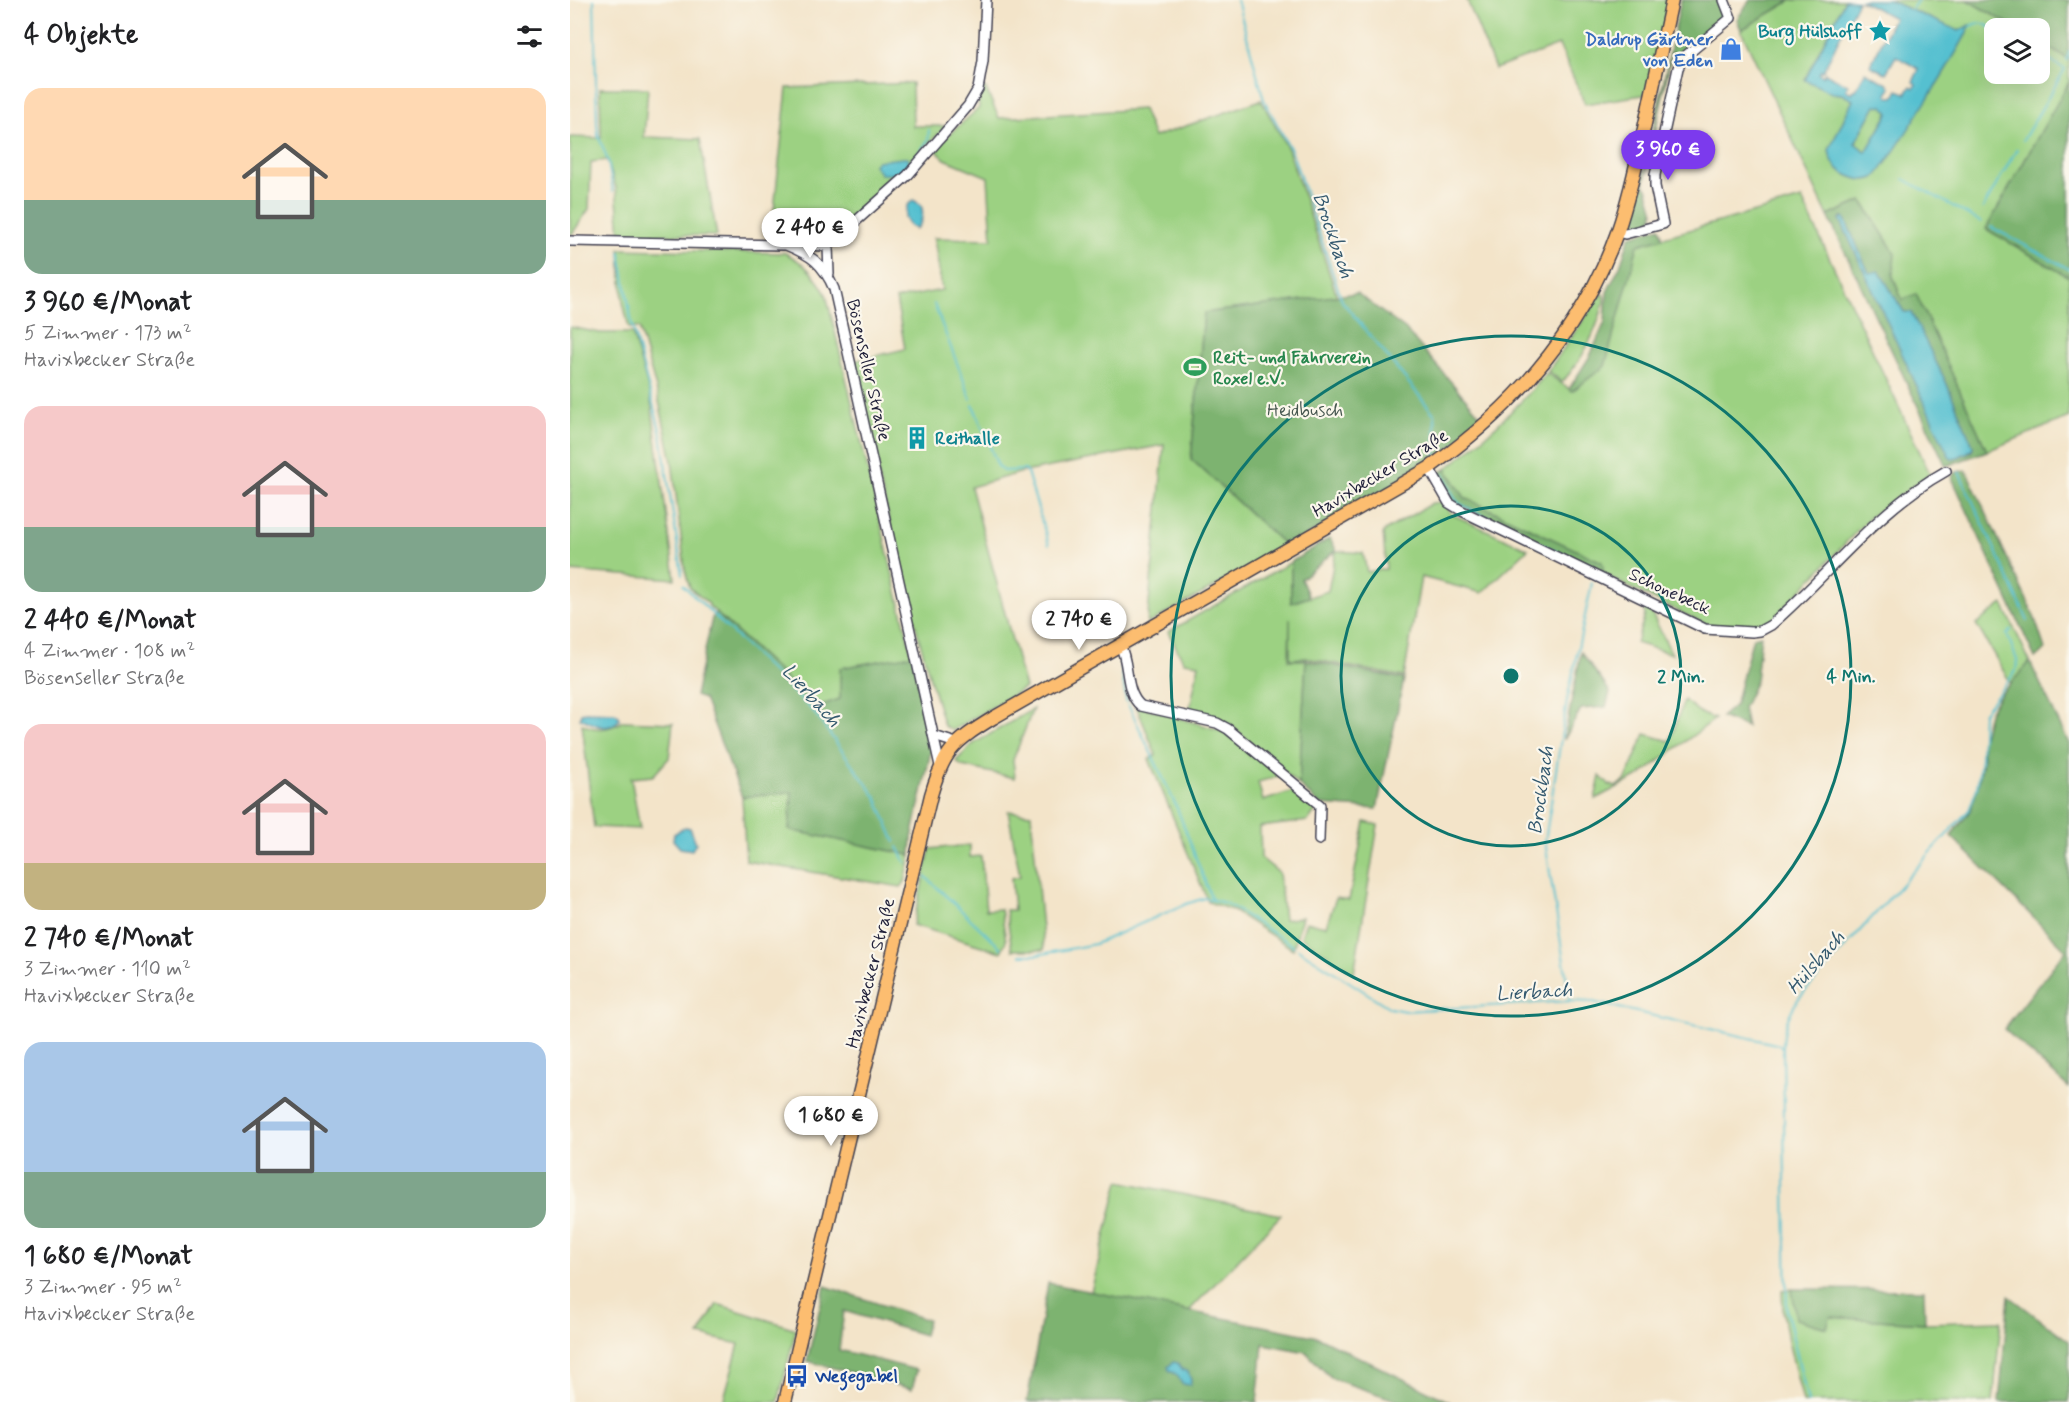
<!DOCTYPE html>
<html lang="de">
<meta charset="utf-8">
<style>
:root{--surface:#fff;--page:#f2f2f2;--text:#202124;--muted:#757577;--accent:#7c3aed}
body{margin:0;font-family:Mynerve,sans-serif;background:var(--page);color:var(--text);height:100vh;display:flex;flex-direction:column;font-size:22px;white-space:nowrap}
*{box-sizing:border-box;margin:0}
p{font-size:20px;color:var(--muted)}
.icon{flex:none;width:33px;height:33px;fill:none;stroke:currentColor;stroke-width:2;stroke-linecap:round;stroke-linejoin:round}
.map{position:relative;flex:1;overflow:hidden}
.sheet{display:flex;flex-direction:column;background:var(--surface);width:570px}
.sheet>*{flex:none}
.fabs{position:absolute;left:1414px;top:18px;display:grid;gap:12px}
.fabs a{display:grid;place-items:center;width:66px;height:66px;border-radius:12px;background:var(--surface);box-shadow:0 6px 24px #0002;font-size:30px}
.price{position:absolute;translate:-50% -51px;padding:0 14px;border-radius:21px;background:#fff;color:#222;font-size:20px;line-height:39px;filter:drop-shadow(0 2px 3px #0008)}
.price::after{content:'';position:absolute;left:50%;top:36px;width:18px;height:14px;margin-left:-9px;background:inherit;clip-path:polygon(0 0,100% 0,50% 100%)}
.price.on{background:var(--accent);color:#fff}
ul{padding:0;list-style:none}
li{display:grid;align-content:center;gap:12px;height:318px;padding:0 24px}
li span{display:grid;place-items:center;height:186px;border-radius:18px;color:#555}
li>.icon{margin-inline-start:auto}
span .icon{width:108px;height:108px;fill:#fffc;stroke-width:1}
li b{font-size:26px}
h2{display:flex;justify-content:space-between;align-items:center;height:72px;padding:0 24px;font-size:26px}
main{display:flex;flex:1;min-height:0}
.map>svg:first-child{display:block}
</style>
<main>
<section class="sheet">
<h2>4 Objekte<svg class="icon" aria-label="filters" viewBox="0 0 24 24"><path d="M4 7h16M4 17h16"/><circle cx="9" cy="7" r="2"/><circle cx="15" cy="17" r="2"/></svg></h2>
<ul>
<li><span style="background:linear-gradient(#ffd9b3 60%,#7fa58c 0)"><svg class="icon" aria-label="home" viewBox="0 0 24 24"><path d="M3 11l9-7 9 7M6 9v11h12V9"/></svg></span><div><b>3 960 €/Monat</b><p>5 Zimmer · 173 m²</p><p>Havixbecker Straße</p></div></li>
<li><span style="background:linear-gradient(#f6c9c9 65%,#7fa58c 0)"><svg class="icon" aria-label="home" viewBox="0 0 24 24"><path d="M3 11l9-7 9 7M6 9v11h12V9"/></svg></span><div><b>2 440 €/Monat</b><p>4 Zimmer · 108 m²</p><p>Bösenseller Straße</p></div></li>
<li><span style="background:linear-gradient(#f6c9c9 75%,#c2b280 0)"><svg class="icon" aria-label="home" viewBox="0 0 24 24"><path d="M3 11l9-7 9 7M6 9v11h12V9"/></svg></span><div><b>2 740 €/Monat</b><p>3 Zimmer · 110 m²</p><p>Havixbecker Straße</p></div></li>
<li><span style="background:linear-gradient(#a9c7e8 70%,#7fa58c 0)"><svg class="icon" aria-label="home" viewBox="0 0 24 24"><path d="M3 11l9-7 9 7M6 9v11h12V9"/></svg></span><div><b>1 680 €/Monat</b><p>3 Zimmer · 95 m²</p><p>Havixbecker Straße</p></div></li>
</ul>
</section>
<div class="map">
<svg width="1499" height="1402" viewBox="0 0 1499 1402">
<rect width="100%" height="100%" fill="#fbf7ec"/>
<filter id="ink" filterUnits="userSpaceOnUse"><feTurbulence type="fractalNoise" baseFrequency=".0167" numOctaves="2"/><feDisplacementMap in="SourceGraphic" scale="12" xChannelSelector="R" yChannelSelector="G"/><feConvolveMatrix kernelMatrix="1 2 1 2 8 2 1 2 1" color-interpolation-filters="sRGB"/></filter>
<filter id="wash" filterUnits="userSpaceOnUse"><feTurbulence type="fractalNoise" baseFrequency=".008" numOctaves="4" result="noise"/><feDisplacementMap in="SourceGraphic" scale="24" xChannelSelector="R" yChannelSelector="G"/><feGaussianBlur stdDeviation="1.35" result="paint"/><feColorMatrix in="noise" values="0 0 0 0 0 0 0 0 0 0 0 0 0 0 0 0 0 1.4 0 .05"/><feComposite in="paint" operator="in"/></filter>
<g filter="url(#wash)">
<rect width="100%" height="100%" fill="#f3e4c9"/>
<!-- green -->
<g fill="#9cd182" stroke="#5f7a5e" stroke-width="1.5">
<path d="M897 0H1100L1079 94 1015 104 989 45 925 69Z"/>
<path d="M1222 0H1275L1235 79 1262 93 1272 94 1283 100 1259 150C1262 170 1278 178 1296 180L1367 83 1400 26 1389 31 1318 0H1397L1446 28H1425V74H1470V43L1498 59 1499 56V82L1416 229 1499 277V417L1417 451 1346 295 1332 301 1323 276 1324 253 1292 201 1258 216 1171 30Z"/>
<path d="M342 83 343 126H377L260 238H201L217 88Z"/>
<path d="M30 88H78L74 137 130 139 147 236 50 234 46 188 37 160 21 162 19 209 2 234H0V137L31 138Z"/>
<path d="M411 88 416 89 429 118 573 109 584 137 691 100 718 149 767 296 634 313 621 459 717 547 577 624 594 445 449 473 401 487 455 688 383 730 374 726C338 606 309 484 284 361L335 349 326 299 372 290 364 238 422 239 418 177 375 159 364 148 409 108 408 96Z"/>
<path d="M1306 105 1313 106 1319 112 1297 152 1285 144Z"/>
<path d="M1232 199 1360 474 1300 517 1200 623 1189 629 1141 627 1034 575 1031 562 895 498 876 469C913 440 947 408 977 373L1002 391 1034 366 1068 244Z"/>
<path d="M50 249 215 253C235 263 245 275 256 294L342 655 270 699 247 707 139 606V604L120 588 115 570 102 461 87 392 69 328H59L53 303Z"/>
<path d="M1032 293 1034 296V302C1026 332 1014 359 992 382L978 371Z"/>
<path d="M0 327 30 333H62L80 394 105 579 0 571Z"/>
<path d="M873 502 881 514 958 549 912 593 851 577 834 677 736 658 720 659V618L719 660H736L729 785 660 725 619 713 629 664 614 662 598 632 721 562V603L758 591 766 551 793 553 797 572 816 569 813 532 862 503Z"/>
<path d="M1433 604 1460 662 1441 684 1406 624Z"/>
<path d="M1073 605 1079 608 1102 654 1066 643 1075 615Z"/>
<path d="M1114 700 1132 714 1145 719 1069 776 1025 799 1030 776 1039 785 1047 786 1055 781 1075 734 1100 741Z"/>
<path d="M566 705 656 732 709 776 688 782 693 801 726 790 748 807 738 821 690 827 691 858 709 873 714 920 732 917 723 949 662 910 638 902 579 759 586 755Z"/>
<path d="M463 709 443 760 445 778 392 766 386 761 403 744Z"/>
<path d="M53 721 103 723 99 758 83 776 61 778 70 829 24 827 12 724C28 731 38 730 53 721Z"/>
<path d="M222 792 219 830 341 855 335 882 331 887 176 861 172 797Z"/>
<path d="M438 811 461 814 474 950H442L436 910H444L441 878 450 876Z"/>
<path d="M795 822 808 825 784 973 731 937 736 922 756 926 766 898 779 900Z"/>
<path d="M400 845V857L411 856 416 910 431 909 436 941 431 952 343 925 360 849Z"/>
<path d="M549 1181 711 1215 618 1312 521 1292Z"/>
<path d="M1222 1289 1227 1319 1257 1328 1259 1317 1355 1323 1431 1321 1423 1402H1233L1218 1341 1213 1311 1212 1290Z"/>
<path d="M147 1304 226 1329 208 1402H153L169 1344 129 1335Z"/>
</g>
<!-- forest -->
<g fill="#7db370" stroke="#506a56" stroke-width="1.5" fill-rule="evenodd">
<path d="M1111 0H1148L1155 14 1154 19 1115 55 1102 52 1074 185 1077 188 1084 212 1080 224 1066 228 1063 224Z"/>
<path d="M1180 0H1222L1171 30 1167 19Z"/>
<path d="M1397 0H1499L1498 59 1470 43V28H1446Z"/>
<path d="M1499 82V277L1416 229Z"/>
<path d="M1292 201 1325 253 1323 277 1332 300 1346 294 1417 451 1376 466 1258 216ZM1271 217H1274L1299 274 1309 272 1334 312 1341 313 1376 382 1403 446 1402 451 1384 459Z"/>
<path d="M1090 227 1093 238 1068 245 1035 366 1002 391 999 389 1020 356 1035 322 1037 292 1050 266 1060 236Z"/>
<path d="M787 293 836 330 915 421 857 466 717 547 621 459 634 313Z"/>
<path d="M876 469 895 498 1032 562 1034 575 881 501 867 474Z"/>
<path d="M1396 470 1463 613 1475 649 1465 658 1382 478 1384 473Z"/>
<path d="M760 538 766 550 731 579 739 597 721 603V562Z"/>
<path d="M146 613 247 707 270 699V668L342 655 362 746 342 838 341 855 219 830 222 792 172 797 134 699 125 696 142 618Z"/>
<path d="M1191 635 1186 681 1173 708 1177 727 1151 717 1165 705 1183 637Z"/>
<path d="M1011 652 1040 692 1036 707 1011 709 994 740Z"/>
<path d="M736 660 834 679 807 809 750 805 729 785Z"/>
<path d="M1460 662 1499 744V1088L1434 1029 1496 950 1381 836 1400 811 1408 787 1413 760 1412 739 1420 710 1430 695Z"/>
<path d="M478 1283 748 1337 880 1402H831L761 1378 736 1352 693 1344 687 1402H457Z"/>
<path d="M255 1286 358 1320 354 1335 274 1311 269 1350 347 1370 342 1389 237 1361Z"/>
<path d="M1222 1289 1354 1290 1355 1323 1260 1317 1257 1328 1226 1319Z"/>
<path d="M1439 1296 1499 1341V1402H1429Z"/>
</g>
<!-- water -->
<g fill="#55c0d0" stroke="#3c7186" stroke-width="1.5" fill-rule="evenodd">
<path d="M1275 0 1288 1 1253 71 1251 70 1249 74 1253 76 1255 73 1278 85 1276 90 1282 93 1284 90H1286L1295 72 1318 84 1321 88 1317 94 1318 97H1324L1328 90 1336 94 1341 86 1344 88 1346 84 1343 82 1349 69 1326 56 1316 73 1300 66 1324 18 1290 0H1318L1389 31 1400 25C1397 39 1312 173 1304 178 1295 182 1285 179 1277 175 1266 170 1261 161 1259 150L1283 100 1272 94 1262 93 1235 80ZM1306 105 1313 106 1319 113 1296 152 1285 143Z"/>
<path d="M333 158H338L339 162C335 174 323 175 311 174L304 165 307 161Z"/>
<path d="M343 200 350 204C355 212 352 223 346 229L341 227 335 218 337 206Z"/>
<path d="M1274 217 1299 273 1309 271 1334 312H1341L1376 382 1403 446 1402 450 1384 459H1381L1378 454 1270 219Z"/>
<path d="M16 712 45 713 49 716V720C36 734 24 723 10 718L11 713Z"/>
<path d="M115 827 120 828 126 843 122 850 110 848 103 840 104 834Z"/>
<path d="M603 1362 608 1363 612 1369 618 1372 621 1380 620 1385 612 1384 607 1375 599 1370 598 1367Z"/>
</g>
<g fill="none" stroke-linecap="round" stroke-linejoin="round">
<!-- stream -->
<g stroke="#55c0d0" stroke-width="2">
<path d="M24 0 27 123 28 135 38 161 43 191"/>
<path d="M667 0 694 100 721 150 772 301 865 415 866 457"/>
<path d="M1340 11 1348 0"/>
<path d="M1400 27C1410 20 1415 24 1425 30"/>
<path d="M1497 60 1499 52"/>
<path d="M1453 140 1495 69 1470 55"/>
<path d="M340 166 358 140 359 130"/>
<path d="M1334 179 1411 222"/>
<path d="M1413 208 1447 149"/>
<path d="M1421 227 1499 269"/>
<path d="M50 252 62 325 91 434 112 575"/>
<path d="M364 304 401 399"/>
<path d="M403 405 428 466 433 471 455 470 457 472 479 545"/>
<path d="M1389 472 1458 621"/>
<path d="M874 475 885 499 890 504 1025 571"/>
<path d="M113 585 243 711 306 797 325 842"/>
<path d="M550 659 556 700 607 808 642 900"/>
<path d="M328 847 336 863"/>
<path d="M356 877 431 948"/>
<path d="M728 949 820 1008 835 1011 1000 1001 1023 1002 1210 1045 1213 1049"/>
<path d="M450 955H467L525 944 616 904 635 898 656 903 724 946"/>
<path d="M1000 1001 975 841 997 700 1022 583"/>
<path d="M1238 1402 1217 1312 1213 1049C1213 1028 1218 1015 1229 998L1399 810 1407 788 1411 758 1413 713 1446 671 1447 660 1437 634 1441 630"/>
</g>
</g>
</g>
<g filter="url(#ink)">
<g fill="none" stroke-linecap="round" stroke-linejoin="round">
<!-- minor casing -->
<g stroke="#413f50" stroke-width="12">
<g id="minor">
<path d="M1047 232 1055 234 1093 224 1085 186V175L1108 68 1113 58 1161 18 1154 0"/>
<path d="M0 241 216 245C241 255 253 263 264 289L370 766"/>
<path d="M222 245 258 246 259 274"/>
<path d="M258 246 338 175 398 106 408 89 413 61 416 0"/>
<path d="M859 468 879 503 892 511 1135 629 1182 632 1190 631 1201 625C1259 575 1307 509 1376 471"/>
<path d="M550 645C560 664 554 692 571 706L647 723 658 729 750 805 749 840"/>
<path d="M364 736 386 743"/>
</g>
</g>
<!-- major casing -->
<g stroke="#413f50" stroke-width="15">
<path id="major" d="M215 1402 361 795C374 750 384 742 423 718L859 468C944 408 1013 329 1048 230 1059 198 1066 166 1073 133 1083 89 1092 44 1102 0"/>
</g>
<!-- minor -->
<use href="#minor" stroke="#fff" stroke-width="9"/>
<!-- major -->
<use href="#major" stroke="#fcbd6f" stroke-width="12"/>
</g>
</g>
<!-- distance rings -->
<g fill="none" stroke="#0f766e" stroke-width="3">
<circle cx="941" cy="676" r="170"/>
<circle cx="941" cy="676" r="340"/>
</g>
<!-- icons -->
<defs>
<g id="sight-bare" transform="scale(1.8)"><path d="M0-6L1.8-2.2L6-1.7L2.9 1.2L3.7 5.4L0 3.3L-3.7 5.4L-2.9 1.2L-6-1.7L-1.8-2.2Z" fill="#0f9aa8" stroke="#fbf7ec" stroke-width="2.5" paint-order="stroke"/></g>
<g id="shop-bare" transform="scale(1.8)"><path d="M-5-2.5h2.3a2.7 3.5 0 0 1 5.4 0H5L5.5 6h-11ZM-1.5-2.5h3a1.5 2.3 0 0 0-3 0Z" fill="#3f7fe0" stroke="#fbf7ec" stroke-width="2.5" paint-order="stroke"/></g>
<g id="stadium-bare" transform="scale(1.8)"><path d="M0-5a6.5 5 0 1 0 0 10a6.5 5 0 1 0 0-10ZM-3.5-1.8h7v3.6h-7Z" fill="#2e9e5b" stroke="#fbf7ec" stroke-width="2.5" paint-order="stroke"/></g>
<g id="building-bare" transform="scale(1.8)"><path d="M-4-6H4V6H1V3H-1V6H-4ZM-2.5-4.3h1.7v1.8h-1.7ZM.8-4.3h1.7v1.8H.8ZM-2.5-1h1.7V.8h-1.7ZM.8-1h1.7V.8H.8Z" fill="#0f9aa8" stroke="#fbf7ec" stroke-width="2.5" paint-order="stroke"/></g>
<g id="bus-bare" transform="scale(1.8)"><path d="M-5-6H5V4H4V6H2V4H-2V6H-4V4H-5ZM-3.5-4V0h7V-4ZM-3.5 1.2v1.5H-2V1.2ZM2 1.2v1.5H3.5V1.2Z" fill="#1a4fb4" stroke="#fbf7ec" stroke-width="2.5" paint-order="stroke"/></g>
</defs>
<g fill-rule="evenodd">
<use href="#sight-bare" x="1310" y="31"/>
<use href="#shop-bare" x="1161" y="49"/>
<use href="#stadium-bare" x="625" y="367"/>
<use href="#building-bare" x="347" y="438"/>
<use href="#bus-bare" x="227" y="1376"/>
</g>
<g text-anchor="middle" stroke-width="4.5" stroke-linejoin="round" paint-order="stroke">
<!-- culture labels -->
<g font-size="18" font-weight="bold" fill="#0d838f" stroke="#fbf7ec" text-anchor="end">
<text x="1292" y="37">Burg Hülshoff</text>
<text x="365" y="444" text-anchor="start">Reithalle</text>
</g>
<!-- shop labels -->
<g font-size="18" font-weight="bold" fill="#366cbe" stroke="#fbf7ec" text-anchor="end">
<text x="1143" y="45">Daldrup Gärtner<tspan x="1143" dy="21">von Eden</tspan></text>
</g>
<!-- leisure labels -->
<g font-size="18" font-weight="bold" fill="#27864d" stroke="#fbf7ec" text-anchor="start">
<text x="643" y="363">Reit- und Fahrverein<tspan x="643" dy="21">Roxel e.V.</tspan></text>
</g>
<!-- street labels -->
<g font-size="18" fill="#22223b" stroke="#fbf7ec">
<text transform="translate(299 370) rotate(77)" y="6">Bösenseller Straße</text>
<text transform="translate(810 473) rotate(-31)" y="6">Havixbecker Straße</text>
<text transform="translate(1100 591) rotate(25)" y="6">Schonebeck</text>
<text transform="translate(300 973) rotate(-76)" y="6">Havixbecker Straße</text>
</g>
<!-- park labels -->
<g font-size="18" fill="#475750" stroke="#fbf7ec">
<text x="735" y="416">Heidbusch</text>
</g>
<!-- transit labels -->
<g font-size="18" font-weight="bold" fill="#164399" stroke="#fbf7ec" text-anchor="start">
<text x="245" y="1382">Wegegabel</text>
</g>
<!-- water labels -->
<g font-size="20" font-style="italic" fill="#34596f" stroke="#fbf7ec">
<text transform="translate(764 235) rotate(71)" y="7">Brockbach</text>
<text transform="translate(242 695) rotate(48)" y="7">Lierbach</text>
<text transform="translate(970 790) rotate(-82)" y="7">Brockbach</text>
<text transform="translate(1245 962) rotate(-49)" y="7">Hülsbach</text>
<text transform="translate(964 991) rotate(-3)" y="7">Lierbach</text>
</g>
</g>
<circle cx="941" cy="676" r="9" fill="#0f766e" stroke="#fbf7ec" stroke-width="3"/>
<g font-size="18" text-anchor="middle" font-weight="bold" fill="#0f766e" stroke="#fbf7ec" stroke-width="4.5" stroke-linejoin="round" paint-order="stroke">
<text x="1111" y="682">2 Min.</text>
<text x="1281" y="682">4 Min.</text>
</g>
</svg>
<div class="fabs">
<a><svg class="icon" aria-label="layers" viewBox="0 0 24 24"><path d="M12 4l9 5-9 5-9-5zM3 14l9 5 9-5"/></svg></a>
</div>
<b class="price on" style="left:1098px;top:181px">3 960 €</b>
<b class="price" style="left:240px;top:259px">2 440 €</b>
<b class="price" style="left:509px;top:651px">2 740 €</b>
<b class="price" style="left:261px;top:1147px">1 680 €</b>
</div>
</main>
